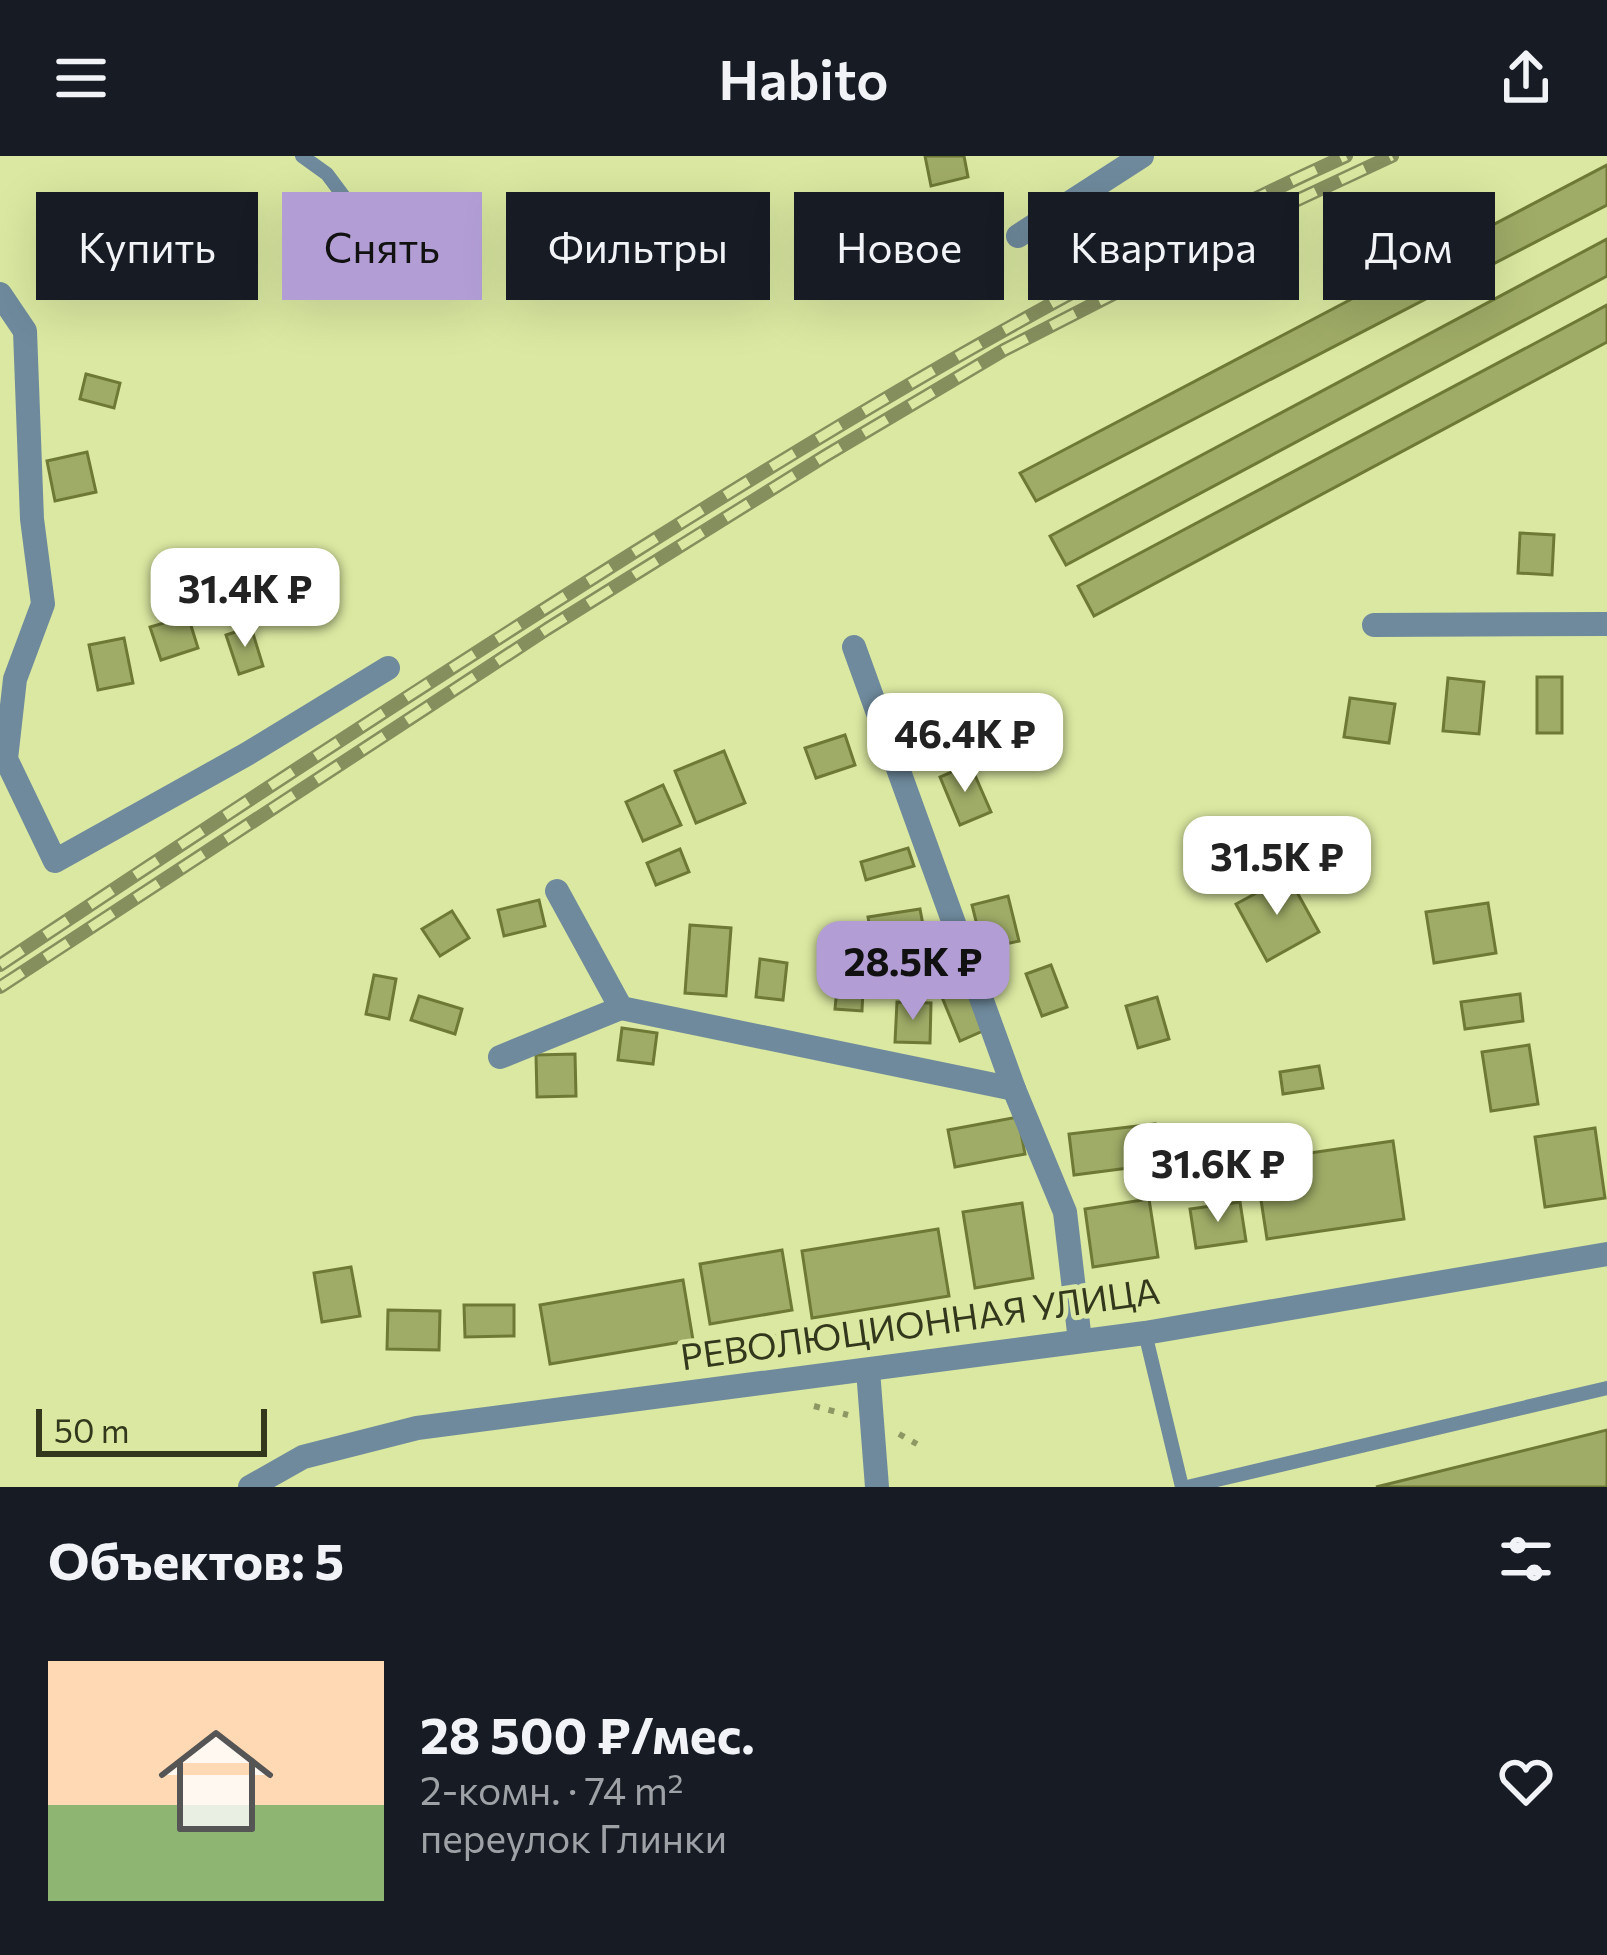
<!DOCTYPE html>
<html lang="ru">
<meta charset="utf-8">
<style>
:root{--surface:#171b24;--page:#242831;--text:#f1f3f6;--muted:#9ea1a6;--accent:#b29ed5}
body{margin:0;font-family:Commissioner,sans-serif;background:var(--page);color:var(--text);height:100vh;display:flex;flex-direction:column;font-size:45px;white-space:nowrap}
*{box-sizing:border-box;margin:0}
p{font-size:39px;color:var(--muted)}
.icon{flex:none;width:66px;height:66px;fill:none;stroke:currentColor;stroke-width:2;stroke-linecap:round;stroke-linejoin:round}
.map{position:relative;height:1331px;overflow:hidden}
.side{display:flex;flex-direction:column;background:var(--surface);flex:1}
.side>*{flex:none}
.guide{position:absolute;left:36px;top:36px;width:1536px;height:108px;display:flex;gap:24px}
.scale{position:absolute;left:36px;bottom:30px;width:231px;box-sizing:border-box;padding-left:12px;border:6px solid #33381c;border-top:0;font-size:33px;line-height:42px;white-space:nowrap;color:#33381c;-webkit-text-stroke:9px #dae8a1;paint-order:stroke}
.price{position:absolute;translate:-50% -102px;padding:0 27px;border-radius:24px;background:#fff;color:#222;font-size:39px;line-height:78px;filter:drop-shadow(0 3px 6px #0008)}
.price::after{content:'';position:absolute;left:50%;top:72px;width:36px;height:27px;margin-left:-18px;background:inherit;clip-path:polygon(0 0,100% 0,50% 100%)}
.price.current{background:var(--accent);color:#111}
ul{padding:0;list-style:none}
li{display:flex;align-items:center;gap:36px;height:300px;padding:0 48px}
li span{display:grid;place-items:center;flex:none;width:336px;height:240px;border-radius:0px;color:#555}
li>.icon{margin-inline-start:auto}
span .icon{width:144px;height:144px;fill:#fffc;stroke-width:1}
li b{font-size:51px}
h2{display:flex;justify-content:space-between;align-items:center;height:144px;padding:0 48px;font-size:51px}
.chip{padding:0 42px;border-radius:0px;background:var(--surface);box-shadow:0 12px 48px #0002;font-size:42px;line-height:108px}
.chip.current{background:var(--accent);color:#111}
header{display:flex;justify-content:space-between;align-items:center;height:156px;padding:0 48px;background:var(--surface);font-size:54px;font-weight:600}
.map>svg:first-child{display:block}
</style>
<header><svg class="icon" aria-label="menu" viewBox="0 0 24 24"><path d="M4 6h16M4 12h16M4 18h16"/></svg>Habito<svg class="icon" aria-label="share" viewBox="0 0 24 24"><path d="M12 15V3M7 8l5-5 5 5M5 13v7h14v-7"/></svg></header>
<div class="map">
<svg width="1607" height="1331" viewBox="0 0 1607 1331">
<rect width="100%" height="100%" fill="#dae8a1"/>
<!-- building -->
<g fill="#9fac67" stroke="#6e7936" stroke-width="3">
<path d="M925 0H964L968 21 931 30Z"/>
<path d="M1607 9V49L1036 345 1020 317Z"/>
<path d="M1607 83V120L1066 409 1050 380Z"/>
<path d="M1607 149V186L1094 460 1078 430Z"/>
<path d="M86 218 120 227 114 252 80 243Z"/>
<path d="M87 296 96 336 55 345 47 305Z"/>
<path d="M1520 377 1554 379 1552 419 1518 417Z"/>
<path d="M188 460 198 492 161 504 150 471Z"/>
<path d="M251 471 263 510 239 518 226 479Z"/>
<path d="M124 482 133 527 98 534 89 489Z"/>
<rect x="1537" y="521" width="25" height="56"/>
<path d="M1448 522 1484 526 1479 578 1443 575Z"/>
<path d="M1350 542 1395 548 1389 587 1344 581Z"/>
<path d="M845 579 855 609 816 622 805 592Z"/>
<path d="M724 595 745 647 696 667 675 615Z"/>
<path d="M970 608 991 656 960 669 940 621Z"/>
<path d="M663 629 681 669 643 685 626 646Z"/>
<path d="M908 692 914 710 866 724 861 706Z"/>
<path d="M680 693 689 716 656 729 647 707Z"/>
<path d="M1288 720 1319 776 1267 805 1236 748Z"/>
<path d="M1008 740 1019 785 983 793 972 749Z"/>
<path d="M539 744 545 770 504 780 498 754Z"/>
<path d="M1488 747 1496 797 1434 807 1426 756Z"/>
<path d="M920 753 926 785 874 794 868 761Z"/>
<path d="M452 755 469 782 440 800 422 773Z"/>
<path d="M690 769 731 772 726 840 685 837Z"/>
<path d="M760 803 787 807 783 844 756 841Z"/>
<path d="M1051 809 1067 851 1042 860 1026 818Z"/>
<path d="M374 819 396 823 389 863 366 858Z"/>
<path d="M961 819 985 874 960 885 937 829Z"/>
<path d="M837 832 863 834 862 855 835 853Z"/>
<path d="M1520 838 1523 865 1465 873 1461 846Z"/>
<path d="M419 840 462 853 455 878 411 864Z"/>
<path d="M1157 841 1169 883 1138 892 1126 850Z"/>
<path d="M897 846 931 847 930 887 895 886Z"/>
<path d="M622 872 657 877 653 908 618 904Z"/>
<path d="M1529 889 1538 948 1491 955 1482 896Z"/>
<path d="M575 898 576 940 537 941 536 899Z"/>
<path d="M1319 910 1323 932 1283 938 1280 916Z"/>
<path d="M1018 961 1025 998 955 1011 948 974Z"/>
<path d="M1155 968 1160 1008 1074 1019 1069 978Z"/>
<path d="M1595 972 1605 1042 1545 1051 1535 981Z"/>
<path d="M1239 975 1242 1002 1184 1008 1181 981Z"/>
<path d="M1393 985 1404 1063 1267 1083 1255 1005Z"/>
<path d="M1149 1043 1158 1101 1093 1111 1085 1053Z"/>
<path d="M1240 1046 1246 1085 1196 1092 1190 1053Z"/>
<path d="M1022 1047 1033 1122 975 1132 963 1056Z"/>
<path d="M938 1073 949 1140 812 1162 802 1095Z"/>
<path d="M782 1094 792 1154 710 1168 700 1108Z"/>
<path d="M351 1111 360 1160 322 1166 314 1117Z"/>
<path d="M683 1124 693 1184 550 1208 540 1149Z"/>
<path d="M464 1149H514V1180L465 1181Z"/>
<path d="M388 1154 440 1155 439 1194 387 1193Z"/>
<path d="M1607 1274V1331H1376Z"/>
</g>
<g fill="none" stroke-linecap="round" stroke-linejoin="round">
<!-- path -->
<g stroke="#8d9764" stroke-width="6" stroke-dasharray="6 9" stroke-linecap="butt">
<path d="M773 1179 780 1197"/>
<path d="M814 1250 848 1259"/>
<path d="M899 1278 917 1288"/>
</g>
<!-- service -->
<g stroke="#6f8a9d" stroke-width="14">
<path d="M302 0 327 18 406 124"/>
<path d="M1145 1177 1182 1331"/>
<path d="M1187 1331 1607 1232"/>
</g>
<!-- minor -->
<g stroke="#6f8a9d" stroke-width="24">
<path d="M1018 80 1142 0"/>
<path d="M0 138 25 175 32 363 43 448 15 523 6 603 55 705 247 598 388 512"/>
<path d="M1374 469 1607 468"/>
<path d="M854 491 1014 933 1065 1056 1080 1185"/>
<path d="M557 735 621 852 1014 933"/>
<path d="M500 901 621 852"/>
<path d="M868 1214 877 1331"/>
</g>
<!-- tertiary -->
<path stroke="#6f8a9d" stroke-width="24" d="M250 1331 303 1301 417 1272 1145 1177 1607 1098"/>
<!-- rail casing -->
<g stroke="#858e5d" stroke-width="14">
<g id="rail">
<path d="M0 809C204 673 409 538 617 407 853 258 1092 115 1346 0"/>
<path d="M0 831 547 473 825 300 1004 194 1291 47 1392 0"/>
</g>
</g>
<!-- rail -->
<use href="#rail" stroke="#dae8a1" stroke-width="9" stroke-dasharray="27" stroke-linecap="butt"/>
</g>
<g text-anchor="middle" stroke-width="10" stroke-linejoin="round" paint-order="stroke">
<!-- street labels -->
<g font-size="36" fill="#33381c" stroke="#dae8a1">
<text transform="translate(920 1168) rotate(-8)" y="13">РЕВОЛЮЦИОННАЯ УЛИЦА</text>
</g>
</g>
</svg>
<div class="scale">50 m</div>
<b class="price" style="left:245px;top:494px">31.4K ₽</b>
<b class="price" style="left:965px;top:639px">46.4K ₽</b>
<b class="price" style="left:1277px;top:762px">31.5K ₽</b>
<b class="price current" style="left:913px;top:867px">28.5K ₽</b>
<b class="price" style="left:1218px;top:1069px">31.6K ₽</b>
<div class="guide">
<a class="chip">Купить</a>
<a class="chip current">Снять</a>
<a class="chip">Фильтры</a>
<a class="chip">Новое</a>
<a class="chip">Квартира</a>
<a class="chip">Дом</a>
</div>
</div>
<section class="side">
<h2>Объектов: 5<svg class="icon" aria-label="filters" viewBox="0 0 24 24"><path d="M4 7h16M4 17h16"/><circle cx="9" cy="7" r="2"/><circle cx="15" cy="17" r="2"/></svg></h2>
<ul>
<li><span style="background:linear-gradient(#ffd9b3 60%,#8fb573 0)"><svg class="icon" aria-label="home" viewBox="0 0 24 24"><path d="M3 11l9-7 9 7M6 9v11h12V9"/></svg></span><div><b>28 500 ₽/мес.</b><p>2-комн. · 74 m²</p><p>переулок Глинки</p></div><svg class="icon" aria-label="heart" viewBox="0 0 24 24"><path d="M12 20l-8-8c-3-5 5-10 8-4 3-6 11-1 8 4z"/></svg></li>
</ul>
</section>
